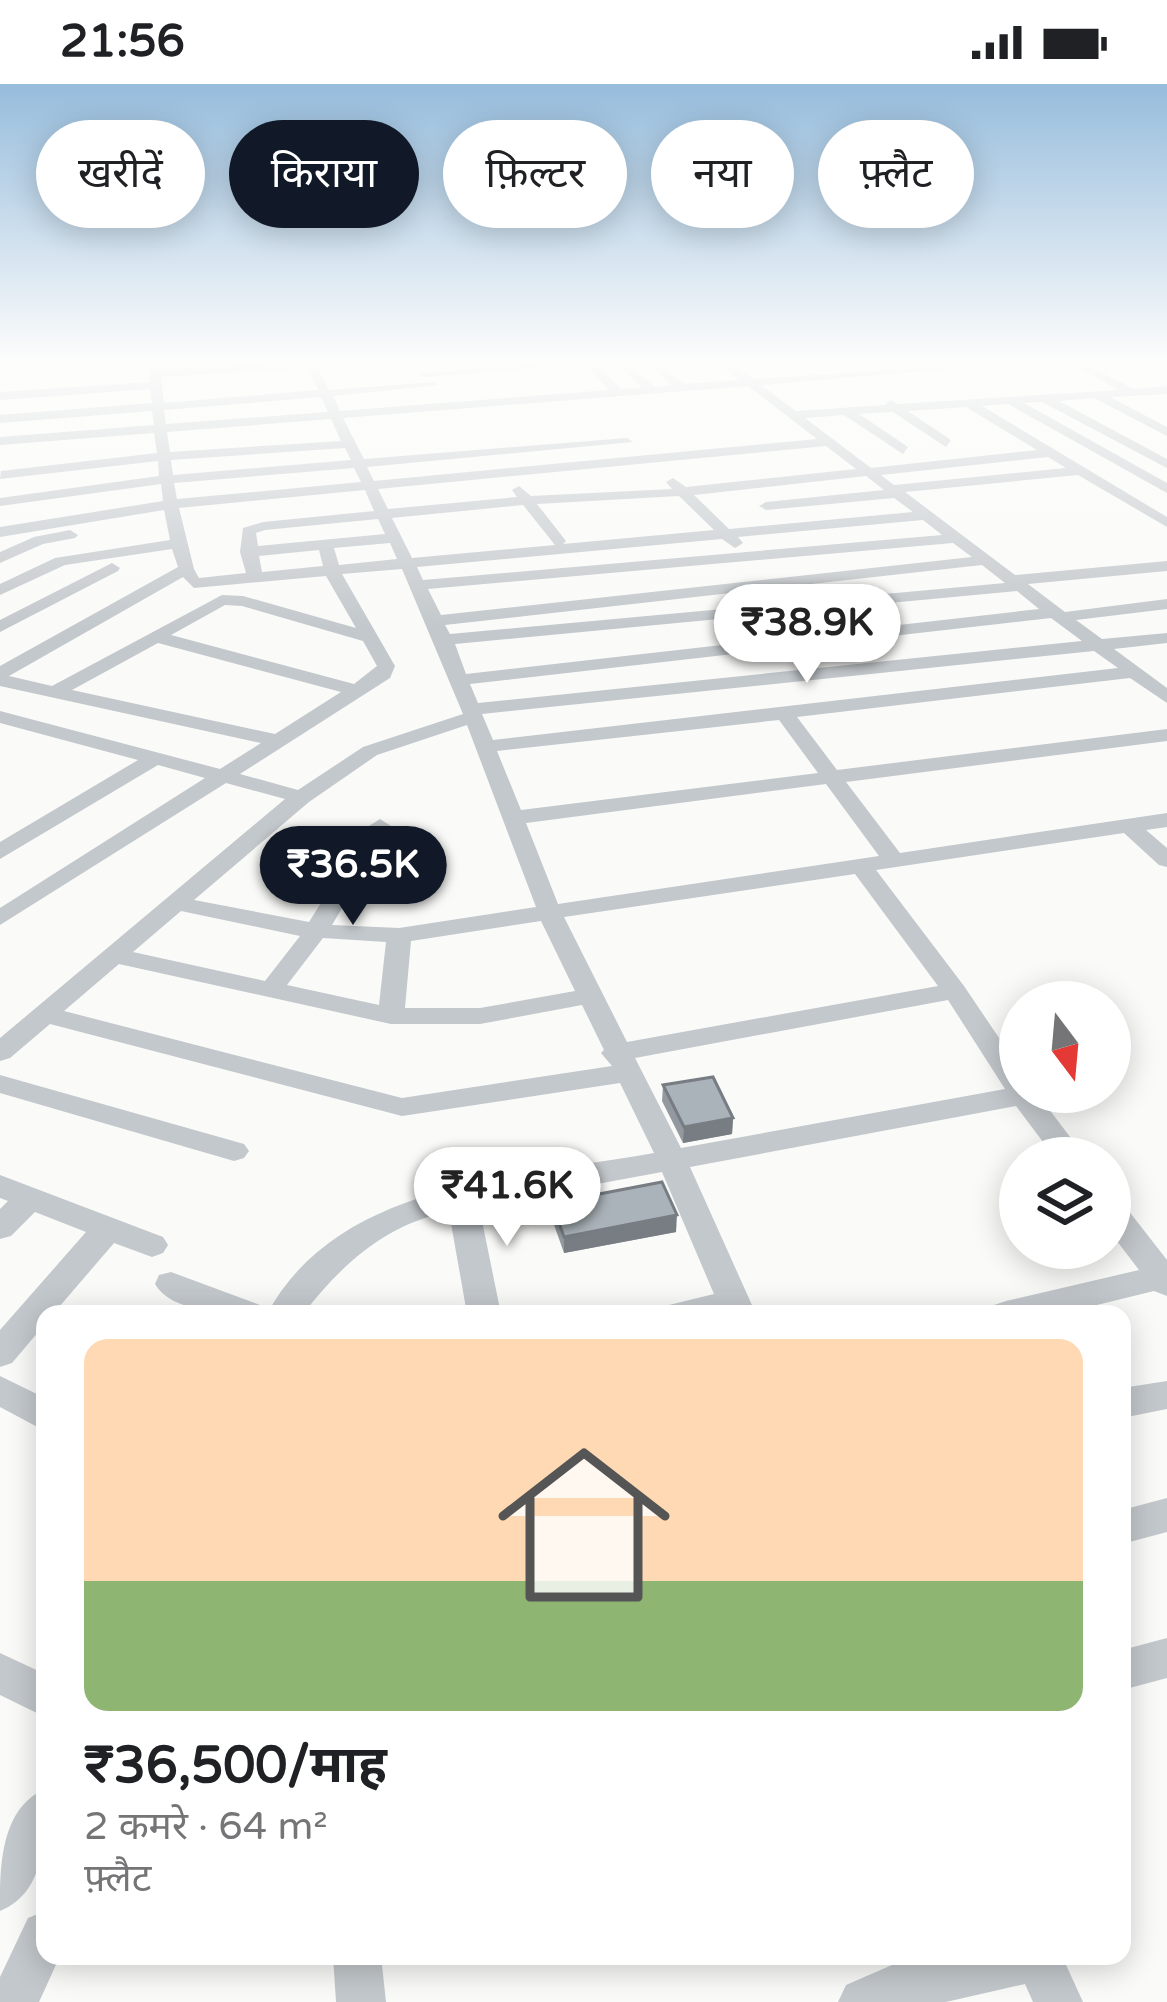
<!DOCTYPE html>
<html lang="hi">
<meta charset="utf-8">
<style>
:root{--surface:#fff;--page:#f6f6f6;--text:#202124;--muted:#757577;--line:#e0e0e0;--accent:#111827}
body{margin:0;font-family:"Varela Round","Noto Sans Devanagari",sans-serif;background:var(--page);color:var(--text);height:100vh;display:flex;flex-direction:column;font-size:45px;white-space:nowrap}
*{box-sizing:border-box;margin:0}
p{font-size:39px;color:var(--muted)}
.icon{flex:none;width:66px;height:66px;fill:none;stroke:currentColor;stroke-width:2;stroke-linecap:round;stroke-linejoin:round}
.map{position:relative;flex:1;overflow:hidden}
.sheet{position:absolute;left:36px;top:1221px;width:1095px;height:660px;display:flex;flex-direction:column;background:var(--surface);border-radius:24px;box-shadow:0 6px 30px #0003}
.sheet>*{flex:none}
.hud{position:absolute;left:36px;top:36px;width:1095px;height:108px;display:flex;gap:24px}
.needle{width:78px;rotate:164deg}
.buttons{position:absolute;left:999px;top:897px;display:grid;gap:24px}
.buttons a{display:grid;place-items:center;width:132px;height:132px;border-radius:50%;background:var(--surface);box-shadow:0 6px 30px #0003;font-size:60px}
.price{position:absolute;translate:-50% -102px;padding:0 27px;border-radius:42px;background:#fff;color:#222;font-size:39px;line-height:78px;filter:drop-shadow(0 3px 6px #0008)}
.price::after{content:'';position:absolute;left:50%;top:72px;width:36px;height:27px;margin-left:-18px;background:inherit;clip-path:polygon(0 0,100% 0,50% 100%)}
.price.selected{background:var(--accent);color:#fff}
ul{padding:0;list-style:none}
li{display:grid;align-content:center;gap:24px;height:636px;padding:0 48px}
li+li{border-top:3px solid var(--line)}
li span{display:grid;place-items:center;height:372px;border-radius:24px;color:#555}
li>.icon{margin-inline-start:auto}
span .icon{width:216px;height:216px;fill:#fffc;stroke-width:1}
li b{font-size:51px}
.chip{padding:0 42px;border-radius:54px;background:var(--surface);box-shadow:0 6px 30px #0003;font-size:42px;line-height:108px}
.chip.selected{background:var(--accent);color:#fff}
.status{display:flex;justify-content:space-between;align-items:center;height:84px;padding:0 60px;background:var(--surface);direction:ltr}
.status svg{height:33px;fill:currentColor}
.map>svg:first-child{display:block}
</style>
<div class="status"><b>21:56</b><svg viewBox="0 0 49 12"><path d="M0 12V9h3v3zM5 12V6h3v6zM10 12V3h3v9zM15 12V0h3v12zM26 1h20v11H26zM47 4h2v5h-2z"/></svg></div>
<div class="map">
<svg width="1167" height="1918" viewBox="0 0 1167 1918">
<rect width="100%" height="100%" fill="#fafaf8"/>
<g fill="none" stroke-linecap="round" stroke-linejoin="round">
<!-- street -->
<g fill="#c3c8cc" fill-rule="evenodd">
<path d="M14 276H88L83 279Z"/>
<path d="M148 276H160V286L304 276H396L318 284 329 306 433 298 439 301 333 312 340 327 609 306 580 276H591L621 305 642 304 613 276H625L655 303 671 301 644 276H656L684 300 739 296 715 276H727L753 295 1049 276 761 301 796 327 885 321 890 316 898 320 1119 306 1063 276H1077L1134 305 1167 302V310L1110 313 1167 343V352L1094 314 1059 317 1167 375V384L1042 318 1024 319 1167 399V409L1008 320 982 322 1167 433V443L1078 391 905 408 1015 491 1167 477V487L1028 500 1065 528 1167 515V525L1076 536 1102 555 1167 549V559L1114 565 1167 604V619L1130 594 797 633 837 686 1167 645V657L846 698 900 769 1167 729V743L1146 746 1167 764V783L1159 781 1124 749 876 786 964 902 1020 985V1008H1036L1086 1074H1055L1016 1022 690 1083 756 1230H664L669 1221 714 1210 662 1088 479 1122 501 1230H467L449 1128C387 1139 341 1181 303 1230H267C339 1096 521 1093 654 1069L620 999 402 1032 50 940 10 974 0 977V954L285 715 226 699 0 841V824L205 694 158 681 0 775V758L138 676 0 639V627L220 685 261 659 0 602V582L178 483 172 465 65 481 0 511V500L55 474 170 456 164 426 0 453V443L163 417 161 400 0 422V414L159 392 158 377 0 395 1 387 157 369 154 349 0 361V353L154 341 152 327 0 339V331L152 319 150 305 0 316V308L150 298ZM307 284 318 306 164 319 161 293ZM748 302 817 355 374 397 367 383 633 358 627 354 364 375 343 334ZM321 313 328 328 166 340 164 326ZM966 323 1037 366 871 384 805 334 844 331 903 370 908 363 859 330 893 328 946 363 951 356 908 327ZM331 335 341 357 170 368 167 348ZM826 362 856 385 686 403 673 394 666 398 672 405 531 412 519 402 512 406 517 413 388 425 378 405ZM345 364 351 376 173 391 171 376ZM1048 373 1066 384 894 401 881 391ZM354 384 361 398 177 415 174 399ZM866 392 884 406 766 418 759 422 766 426 894 414 913 428 729 445 694 411ZM365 406 374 427 263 438 243 444 240 468 246 489 199 494 194 485 179 424ZM679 412 714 446 563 460 566 457 537 420ZM523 421 555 461 412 474 392 434ZM378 435 385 450 258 462 256 449 265 446ZM923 436 942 451 423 496 417 483 722 455 735 464 743 459 738 453ZM390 459 397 475 339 481 334 464ZM953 459 972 473 441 531 428 505ZM319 466 323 482 262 488 259 472ZM982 481 1005 499 450 550 445 541ZM402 485 463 630 363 663 298 706 240 690 390 594 395 582 342 490ZM326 492 356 544 243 512 222 511 52 602 9 592 183 493 194 504ZM1017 507 1039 525 466 590 455 560ZM225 521 242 522 363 557 377 582 354 600 171 551ZM1051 534 1082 557 478 619 470 600ZM158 559 341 608 275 650 72 606ZM1094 567 1118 584 493 656 482 630ZM779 636 818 689 521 726 497 667ZM467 641 536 823 399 844 332 841 391 742 380 735 369 742 309 838 194 816 309 718 377 671ZM826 700 879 772 558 820 526 739ZM855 790 938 902 627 958 564 833ZM181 827 300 852 265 897 133 868ZM541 837 575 907 480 924H405L411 857ZM323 854 386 858 379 921 287 901ZM119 880 391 940H480L582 921 604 966 601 969 612 982 402 1014 64 927ZM948 916 1005 1005 681 1064 635 974Z"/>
<path d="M536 279 540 284 425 293 419 290Z"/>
<path d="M70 446 78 451 75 454 43 460 0 479V468L34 453Z"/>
<path d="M112 479 120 484 118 487 0 548V536Z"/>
<path d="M0 991 244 1060 249 1067 244 1074 234 1077 0 1009Z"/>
<path d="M0 1091 163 1153 168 1161 163 1169 152 1173 114 1159 53 1230H45V1240L12 1279 0 1283V1246L86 1148 35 1128 11 1152 0 1155V1125L8 1117 0 1114Z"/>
<path d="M1110 1114 1121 1117 1167 1176V1212L1154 1207 1060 1230H989L994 1221 1006 1217 1139 1186 1110 1148Z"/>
<path d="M171 1188 260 1221 265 1230C235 1230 171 1230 155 1200L159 1191Z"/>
<path d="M0 1292 45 1314V1347L0 1323Z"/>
<path d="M1167 1297V1325L1122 1334V1304Z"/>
<path d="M1167 1414V1448L1122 1460V1426Z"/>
<path d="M1167 1554V1594L1122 1606V1566Z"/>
<path d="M0 1569 45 1590V1633L0 1611Z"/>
<path d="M45 1705C45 1748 48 1808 0 1827 0 1783 0 1725 45 1705Z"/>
<path d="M45 1827V1872H60L39 1918H0V1893L28 1834Z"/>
<path d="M333 1872H381L386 1918H336Z"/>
<path d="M934 1872H1062L1083 1918H1033L1025 1900 946 1918H838L846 1901 892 1881Z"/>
</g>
</g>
<!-- wall -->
<g fill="#929a9f">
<path d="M663 1001 733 1034 732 1050 683 1059 662 1017Z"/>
<path d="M552 1119 676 1148 564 1169 552 1135Z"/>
</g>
<!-- shaded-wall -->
<g fill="#777d82">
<path d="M733 1034 732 1050 683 1059 684 1043Z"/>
<path d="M677 1131 676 1148 564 1169V1153Z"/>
</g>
<!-- building -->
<g fill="#aab3b9" stroke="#777d82" stroke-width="3">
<path d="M713 993 733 1034 684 1043 663 1001Z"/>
<path d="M662 1098 677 1131 564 1153 552 1119Z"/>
</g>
<!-- sky -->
<linearGradient id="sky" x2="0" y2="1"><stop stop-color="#96bcdc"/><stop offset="0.51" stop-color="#fdfdfc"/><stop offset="1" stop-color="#fdfdfc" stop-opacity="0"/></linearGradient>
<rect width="1167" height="545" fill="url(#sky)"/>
</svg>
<div class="buttons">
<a><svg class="needle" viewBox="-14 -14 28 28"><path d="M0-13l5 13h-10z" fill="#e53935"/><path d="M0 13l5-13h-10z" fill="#757577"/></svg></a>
<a><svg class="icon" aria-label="layers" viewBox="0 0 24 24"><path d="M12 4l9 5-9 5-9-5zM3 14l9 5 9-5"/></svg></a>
</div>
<b class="price" style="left:807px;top:602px">₹38.9K</b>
<b class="price selected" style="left:353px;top:844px">₹36.5K</b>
<b class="price" style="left:507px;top:1165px">₹41.6K</b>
<div class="hud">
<a class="chip">खरीदें</a>
<a class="chip selected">किराया</a>
<a class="chip">फ़िल्टर</a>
<a class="chip">नया</a>
<a class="chip">फ़्लैट</a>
</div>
<section class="sheet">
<ul>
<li><span style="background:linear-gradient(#ffd9b3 65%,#8fb573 0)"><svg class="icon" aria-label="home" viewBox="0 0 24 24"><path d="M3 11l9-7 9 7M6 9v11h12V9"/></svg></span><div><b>₹36,500/माह</b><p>2 कमरे · 64 m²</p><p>फ़्लैट</p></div></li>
</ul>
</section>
</div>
